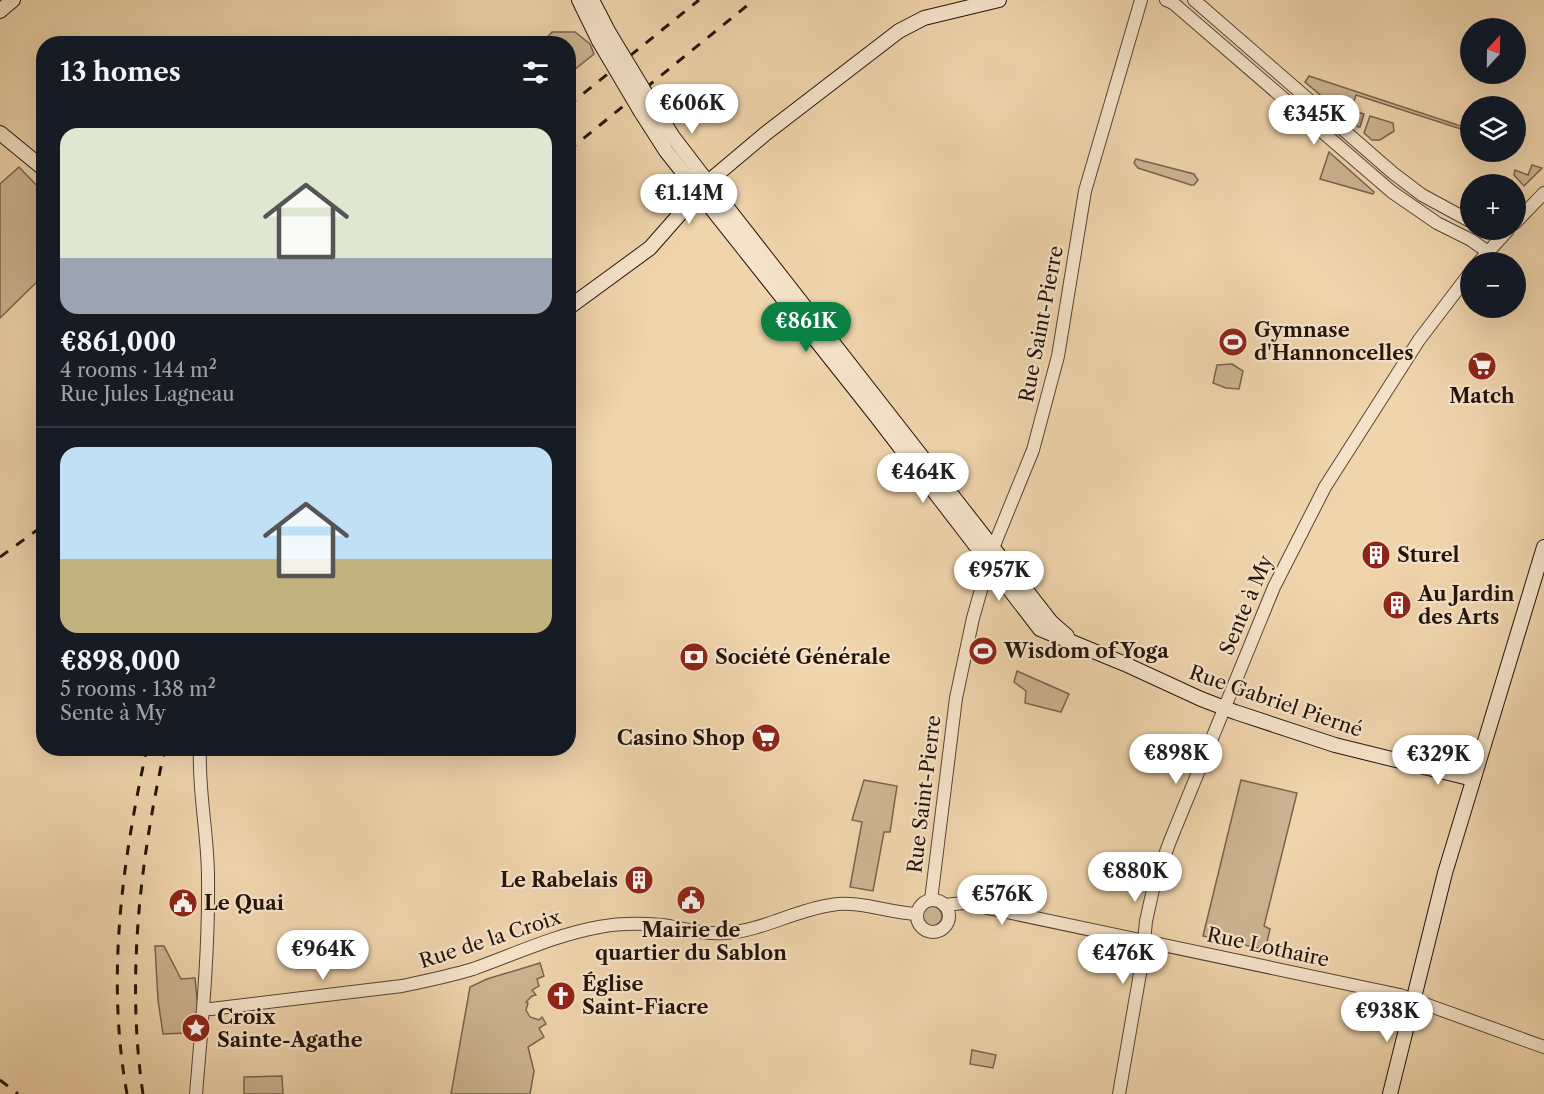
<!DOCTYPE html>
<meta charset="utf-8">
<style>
:root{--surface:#171b24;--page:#20242c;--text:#f1f3f6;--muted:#9ea1a6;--line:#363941;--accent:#0b8043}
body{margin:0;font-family:"Libre Caslon Text",serif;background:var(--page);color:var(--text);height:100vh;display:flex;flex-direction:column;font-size:22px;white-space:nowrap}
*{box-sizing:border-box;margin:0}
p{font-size:20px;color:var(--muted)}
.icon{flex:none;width:33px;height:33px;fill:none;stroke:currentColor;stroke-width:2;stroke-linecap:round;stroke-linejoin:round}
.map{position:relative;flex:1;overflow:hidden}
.sheet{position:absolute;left:36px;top:36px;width:540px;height:720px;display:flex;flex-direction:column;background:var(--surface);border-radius:24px;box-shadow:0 6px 24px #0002}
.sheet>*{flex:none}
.needle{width:39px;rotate:22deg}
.tools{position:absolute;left:1460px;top:18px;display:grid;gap:12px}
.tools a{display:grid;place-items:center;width:66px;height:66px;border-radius:50%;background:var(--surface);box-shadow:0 6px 24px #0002;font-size:30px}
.price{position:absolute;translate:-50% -51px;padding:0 14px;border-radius:21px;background:#fff;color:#222;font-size:20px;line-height:39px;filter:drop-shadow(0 2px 3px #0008)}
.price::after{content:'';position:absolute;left:50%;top:36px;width:18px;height:14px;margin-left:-9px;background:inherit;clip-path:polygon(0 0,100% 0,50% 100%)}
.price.on{background:var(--accent);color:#fff}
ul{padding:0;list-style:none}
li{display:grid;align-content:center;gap:12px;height:318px;padding:0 24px}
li+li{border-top:2px solid var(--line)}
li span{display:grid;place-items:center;height:186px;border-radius:18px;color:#555}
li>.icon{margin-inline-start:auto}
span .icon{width:108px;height:108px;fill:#fffc;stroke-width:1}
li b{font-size:26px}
h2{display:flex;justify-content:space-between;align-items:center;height:72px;padding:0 24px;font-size:26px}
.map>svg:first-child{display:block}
</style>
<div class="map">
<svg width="1544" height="1094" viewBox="0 0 1544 1094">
<rect width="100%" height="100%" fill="#f0d4ac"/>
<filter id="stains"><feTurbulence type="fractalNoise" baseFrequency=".00333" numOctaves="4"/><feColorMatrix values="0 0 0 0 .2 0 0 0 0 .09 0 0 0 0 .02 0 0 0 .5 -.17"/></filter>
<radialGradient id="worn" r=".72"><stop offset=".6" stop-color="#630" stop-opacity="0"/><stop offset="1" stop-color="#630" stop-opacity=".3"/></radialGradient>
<!-- green -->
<g fill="#cdb391" stroke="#78644e" stroke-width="1.5">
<path d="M552 32H575L590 44 594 54 569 74 568 44 542 43Z"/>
<path d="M1309 76 1470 129V132L1356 95 1351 110 1364 114 1360 127H1358L1305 82Z"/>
<path d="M1370 116 1393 123 1394 131 1380 140H1372L1364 133Z"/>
<path d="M1329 152 1374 192 1373 194 1320 179Z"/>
<path d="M1136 159 1194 174 1198 180 1194 185H1191L1138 168 1134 163Z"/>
<path d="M1532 165 1542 168 1524 186 1514 175 1515 170 1528 175Z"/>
<path d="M19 167 43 192V276L0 318V184Z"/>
<path d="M1232 364 1243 371 1239 389 1226 388 1213 383 1217 365Z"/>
<path d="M1017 671 1069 694 1061 712 1025 703 1026 691 1014 682Z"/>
<path d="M864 780 897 786 890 832H884L873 891 850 887 862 822 852 820Z"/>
<path d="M1241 780 1297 793 1264 926 1270 929 1267 942 1258 948 1203 936Z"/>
<circle cx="932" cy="916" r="10"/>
<path d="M155 946H164L181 979 195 978 198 1009 189 1025 187 1033 163 1034 158 1000Z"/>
<path d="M540 963 544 976 537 979 539 986 532 990 536 995 532 996 526 1002 528 1003 526 1010 530 1017 539 1020 542 1017 546 1024 539 1028 544 1037 528 1047 534 1071 530 1094H451L470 987 487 979Z"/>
<path d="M972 1050 996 1055 993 1068 970 1064Z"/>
<path d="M282 1076 283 1094H244V1077Z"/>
</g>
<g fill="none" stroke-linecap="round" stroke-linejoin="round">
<!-- tertiary casing -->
<g stroke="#574433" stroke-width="14">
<g id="tertiary">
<path d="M1166 0 1173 3 1392 192 1437 223 1471 240 1488 252"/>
<path d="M1194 0 1393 173 1422 195 1470 221"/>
<path d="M1515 223 1544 193"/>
<path d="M1490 230 1501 238"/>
<path d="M1479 262 1508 230"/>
<path d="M931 900 956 698 973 618 993 548 1033 450 1058 356 1085 191 1141 0"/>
<circle cx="933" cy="916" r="16"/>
<path d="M944 905 964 903 1400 995 1544 1047"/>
<path d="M203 1009H211L402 986C426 981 450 976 473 969 515 954 555 935 599 927 619 923 641 923 662 925 683 928 704 935 725 933 762 931 795 910 831 905 860 900 888 913 917 914"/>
<path d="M196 1094C202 1022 209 950 208 877 208 834 198 792 200 748"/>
<path d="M1119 1094 1142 962 1146 921 1154 885 1170 841 1274 587 1325 487 1419 340 1470 273"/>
</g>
</g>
<!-- secondary casing -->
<g stroke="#24140b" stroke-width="16">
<g id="secondary">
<path d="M579 0 599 41"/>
<path d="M592 0 609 33"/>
<path d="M0 11 13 0"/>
<path d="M652 104 673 137 719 197 1051 622 1067 636"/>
<path d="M641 112 666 151 873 412 1040 629 1125 664 1201 699 1235 712 1335 745 1473 779"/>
<path d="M0 133 44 169"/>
<path d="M568 308 650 248 708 182 765 134 899 31 924 18 999 0"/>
<path d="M1390 1094 1445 873 1544 547"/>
</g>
</g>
<!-- tertiary -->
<use href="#tertiary" stroke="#f5e3c9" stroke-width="12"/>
<!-- secondary -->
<use href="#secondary" stroke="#f5e3c9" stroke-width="14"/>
<!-- rail -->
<g stroke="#24140b" stroke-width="3" stroke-dasharray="10 10" stroke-linecap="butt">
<path d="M568 106 699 0"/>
<path d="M568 151 754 0"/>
<path d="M0 557 44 525"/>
<path d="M0 1080 18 1094"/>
<path d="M127 1094C106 978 122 862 147 748"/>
<path d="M143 1094C126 980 140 860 165 748"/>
</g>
<!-- secondary-bridge casing -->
<g stroke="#24140b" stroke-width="16" stroke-linecap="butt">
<g id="secondary-bridge">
<path d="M609 33 652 104"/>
<path d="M599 41 641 112"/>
</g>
</g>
<!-- secondary-bridge -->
<use href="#secondary-bridge" stroke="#f5e3c9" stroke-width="14"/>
</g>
<!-- icons -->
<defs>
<g id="stadium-disc" transform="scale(1.5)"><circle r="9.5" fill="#8f2418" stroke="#f5e3c9"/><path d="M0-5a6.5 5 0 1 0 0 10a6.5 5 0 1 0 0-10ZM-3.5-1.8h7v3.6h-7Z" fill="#fff"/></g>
<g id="supermarket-disc" transform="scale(1.5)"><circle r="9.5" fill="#8f2418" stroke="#f5e3c9"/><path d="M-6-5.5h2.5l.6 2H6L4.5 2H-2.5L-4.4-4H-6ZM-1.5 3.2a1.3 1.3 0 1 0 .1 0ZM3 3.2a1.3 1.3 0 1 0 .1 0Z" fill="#fff"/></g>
<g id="building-disc" transform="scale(1.5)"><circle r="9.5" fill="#8f2418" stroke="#f5e3c9"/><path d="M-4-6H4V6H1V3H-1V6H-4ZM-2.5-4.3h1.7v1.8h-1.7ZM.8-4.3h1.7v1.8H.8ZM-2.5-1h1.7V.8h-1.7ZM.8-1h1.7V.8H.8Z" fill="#fff"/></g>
<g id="bank-disc" transform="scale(1.5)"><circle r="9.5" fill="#8f2418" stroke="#f5e3c9"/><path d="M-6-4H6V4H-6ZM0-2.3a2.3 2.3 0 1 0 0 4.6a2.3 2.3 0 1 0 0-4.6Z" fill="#fff"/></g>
<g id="civic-disc" transform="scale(1.5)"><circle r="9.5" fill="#8f2418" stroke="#f5e3c9"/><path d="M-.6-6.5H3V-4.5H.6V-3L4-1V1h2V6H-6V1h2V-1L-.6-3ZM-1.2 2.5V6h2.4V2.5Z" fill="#fff"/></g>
<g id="church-disc" transform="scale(1.5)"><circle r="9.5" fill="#8f2418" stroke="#f5e3c9"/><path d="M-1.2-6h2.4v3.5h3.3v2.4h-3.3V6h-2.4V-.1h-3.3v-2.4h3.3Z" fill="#fff"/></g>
<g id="sight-disc" transform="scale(1.5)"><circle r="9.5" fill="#8f2418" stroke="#f5e3c9"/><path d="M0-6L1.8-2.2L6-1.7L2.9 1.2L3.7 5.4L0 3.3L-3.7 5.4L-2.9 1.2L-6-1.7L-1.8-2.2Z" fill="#fff"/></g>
</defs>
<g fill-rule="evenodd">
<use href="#stadium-disc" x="1233" y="342"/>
<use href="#supermarket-disc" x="1482" y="366"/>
<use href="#building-disc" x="1376" y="555"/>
<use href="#building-disc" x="1397" y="605"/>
<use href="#stadium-disc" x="983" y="651"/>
<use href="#bank-disc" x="694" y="657"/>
<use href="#supermarket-disc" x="766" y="738"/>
<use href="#building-disc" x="639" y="880"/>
<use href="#civic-disc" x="691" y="900"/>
<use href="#civic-disc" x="183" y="903"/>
<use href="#church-disc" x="561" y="996"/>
<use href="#sight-disc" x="196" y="1028"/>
</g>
<g text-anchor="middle" stroke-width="4.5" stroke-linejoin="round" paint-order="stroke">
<!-- street labels -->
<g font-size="20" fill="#24140b" stroke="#f5e3c9">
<text transform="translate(1041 324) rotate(-79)" y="7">Rue Saint-Pierre</text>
<text transform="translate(1246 605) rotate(-67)" y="7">Sente à My</text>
<text transform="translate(1276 701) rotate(19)" y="7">Rue Gabriel Pierné</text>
<text transform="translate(924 794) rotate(-83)" y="7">Rue Saint-Pierre</text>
<text transform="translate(490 939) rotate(-18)" y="7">Rue de la Croix</text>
<text transform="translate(1268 947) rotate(12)" y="7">Rue Lothaire</text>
</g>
<!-- poi labels -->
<g font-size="20" font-weight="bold" fill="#24140b" stroke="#f5e3c9" text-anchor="start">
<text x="1254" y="337">Gymnase<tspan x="1254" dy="23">d'Hannoncelles</tspan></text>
<text x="1482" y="403" text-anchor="middle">Match</text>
<text x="1397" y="562">Sturel</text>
<text x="1418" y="601">Au Jardin<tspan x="1418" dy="23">des Arts</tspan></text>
<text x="1004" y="658">Wisdom of Yoga</text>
<text x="715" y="664">Société Générale</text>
<text x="745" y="745" text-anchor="end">Casino Shop</text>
<text x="618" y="887" text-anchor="end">Le Rabelais</text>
<text x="204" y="910">Le Quai</text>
<text x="691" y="937" text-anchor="middle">Mairie de<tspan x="691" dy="23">quartier du Sablon</tspan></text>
<text x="582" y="991">Église<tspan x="582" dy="23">Saint-Fiacre</tspan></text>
<text x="217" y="1024">Croix<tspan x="217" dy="23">Sainte-Agathe</tspan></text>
</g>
</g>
<rect width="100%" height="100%" filter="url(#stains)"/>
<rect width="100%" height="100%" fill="url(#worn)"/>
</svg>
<div class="tools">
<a><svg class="needle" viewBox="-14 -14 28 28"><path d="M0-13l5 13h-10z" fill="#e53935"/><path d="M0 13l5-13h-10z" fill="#9ea1a6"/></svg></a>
<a><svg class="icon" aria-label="layers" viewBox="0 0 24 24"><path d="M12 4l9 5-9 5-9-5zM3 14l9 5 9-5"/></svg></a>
<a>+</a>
<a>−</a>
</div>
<b class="price" style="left:692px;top:135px">€606K</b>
<b class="price" style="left:1314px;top:146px">€345K</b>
<b class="price" style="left:689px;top:225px">€1.14M</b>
<b class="price on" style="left:806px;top:353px">€861K</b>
<b class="price" style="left:923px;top:504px">€464K</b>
<b class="price" style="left:999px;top:602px">€957K</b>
<b class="price" style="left:1176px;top:785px">€898K</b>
<b class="price" style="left:1438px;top:786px">€329K</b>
<b class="price" style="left:1135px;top:903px">€880K</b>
<b class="price" style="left:1002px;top:926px">€576K</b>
<b class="price" style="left:323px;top:981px">€964K</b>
<b class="price" style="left:1123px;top:985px">€476K</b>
<b class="price" style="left:1387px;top:1043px">€938K</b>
<section class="sheet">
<h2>13 homes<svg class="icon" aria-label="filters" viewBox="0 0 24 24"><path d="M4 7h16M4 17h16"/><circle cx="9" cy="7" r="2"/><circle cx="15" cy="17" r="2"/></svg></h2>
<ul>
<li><span style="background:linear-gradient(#dfe7d0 70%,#9aa5b1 0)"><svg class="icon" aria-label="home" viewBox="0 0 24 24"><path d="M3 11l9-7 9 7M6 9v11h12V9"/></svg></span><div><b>€861,000</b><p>4 rooms · 144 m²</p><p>Rue Jules Lagneau</p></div></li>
<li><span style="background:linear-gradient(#bfe0f5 60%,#c2b280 0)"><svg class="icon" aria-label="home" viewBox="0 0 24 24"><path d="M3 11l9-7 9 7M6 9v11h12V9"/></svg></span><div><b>€898,000</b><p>5 rooms · 138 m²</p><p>Sente à My</p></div></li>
</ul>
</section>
</div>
